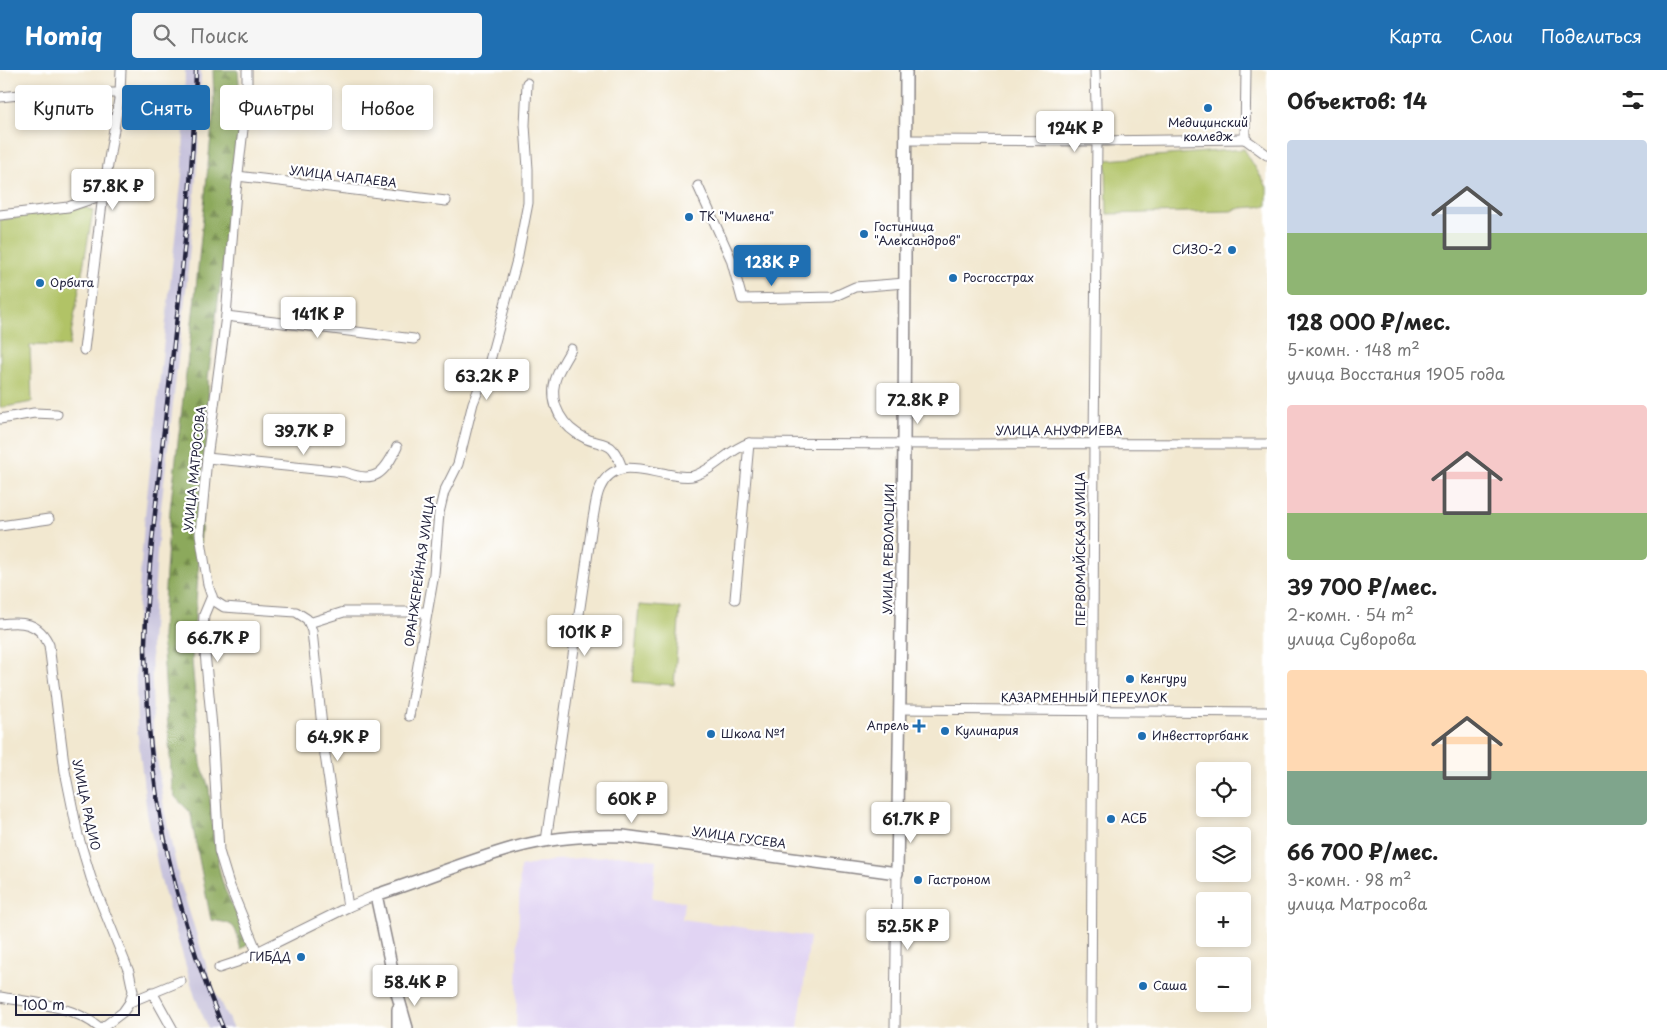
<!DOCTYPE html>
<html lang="ru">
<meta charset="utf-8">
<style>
:root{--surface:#fff;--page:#f6f6f6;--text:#222;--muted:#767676;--accent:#1f6fb2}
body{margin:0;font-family:"Playpen Sans",sans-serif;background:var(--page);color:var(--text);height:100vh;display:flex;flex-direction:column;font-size:19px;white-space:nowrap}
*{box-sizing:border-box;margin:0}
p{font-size:16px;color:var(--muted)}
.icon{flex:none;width:28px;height:28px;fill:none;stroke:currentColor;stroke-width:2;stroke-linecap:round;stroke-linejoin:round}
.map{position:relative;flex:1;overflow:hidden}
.sheet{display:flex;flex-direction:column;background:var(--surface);width:400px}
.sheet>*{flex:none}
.banner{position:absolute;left:15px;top:15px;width:475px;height:45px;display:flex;gap:10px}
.fabs{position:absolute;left:1196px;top:692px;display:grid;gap:10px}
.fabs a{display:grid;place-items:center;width:55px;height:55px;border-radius:5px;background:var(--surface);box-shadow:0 2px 8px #0003;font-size:25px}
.scale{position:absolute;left:15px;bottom:12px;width:125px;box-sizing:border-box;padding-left:5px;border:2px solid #22223b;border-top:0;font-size:14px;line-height:18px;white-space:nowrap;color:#22223b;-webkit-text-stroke:4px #fff;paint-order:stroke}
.price{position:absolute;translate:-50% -42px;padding:0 11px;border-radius:5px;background:#fff;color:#222;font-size:16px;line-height:32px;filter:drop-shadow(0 1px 2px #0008)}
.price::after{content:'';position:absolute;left:50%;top:30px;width:15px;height:11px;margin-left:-8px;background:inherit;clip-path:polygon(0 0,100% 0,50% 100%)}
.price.current{background:var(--accent);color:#fff}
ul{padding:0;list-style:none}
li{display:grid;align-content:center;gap:10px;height:265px;padding:0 20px}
li span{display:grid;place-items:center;height:155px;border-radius:5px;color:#555}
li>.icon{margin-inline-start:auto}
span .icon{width:90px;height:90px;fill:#fffc;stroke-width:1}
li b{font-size:21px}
h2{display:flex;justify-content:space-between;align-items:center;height:60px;padding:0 20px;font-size:21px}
.chip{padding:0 18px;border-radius:5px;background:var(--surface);box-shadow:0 2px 8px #0003;font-size:18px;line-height:45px}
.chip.current{background:var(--accent);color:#fff}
header{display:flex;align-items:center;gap:30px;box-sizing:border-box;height:70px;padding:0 25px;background:var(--accent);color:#fff}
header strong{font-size:24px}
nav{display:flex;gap:28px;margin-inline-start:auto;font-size:18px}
.search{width:350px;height:45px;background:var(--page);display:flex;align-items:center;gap:12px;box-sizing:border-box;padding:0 18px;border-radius:5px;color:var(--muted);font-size:19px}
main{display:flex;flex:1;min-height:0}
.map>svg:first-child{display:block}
</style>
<header>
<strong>Homiq</strong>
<div class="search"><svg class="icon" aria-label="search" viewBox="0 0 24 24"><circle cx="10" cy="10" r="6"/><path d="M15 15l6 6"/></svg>Поиск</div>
<nav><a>Карта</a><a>Слои</a><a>Поделиться</a></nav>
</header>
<main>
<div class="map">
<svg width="1267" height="958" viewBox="0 0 1267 958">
<defs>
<pattern id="forest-firs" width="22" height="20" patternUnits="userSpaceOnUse" patternTransform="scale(1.25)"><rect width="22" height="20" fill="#8ca95b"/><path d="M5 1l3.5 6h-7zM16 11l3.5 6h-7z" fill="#72894c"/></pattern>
</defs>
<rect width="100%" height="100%" fill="#fff"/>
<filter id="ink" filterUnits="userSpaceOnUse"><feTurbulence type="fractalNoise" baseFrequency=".02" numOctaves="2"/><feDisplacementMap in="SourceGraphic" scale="10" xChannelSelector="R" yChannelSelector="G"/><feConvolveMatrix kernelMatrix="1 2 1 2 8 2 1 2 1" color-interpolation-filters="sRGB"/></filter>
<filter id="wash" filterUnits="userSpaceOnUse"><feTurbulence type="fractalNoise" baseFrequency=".0096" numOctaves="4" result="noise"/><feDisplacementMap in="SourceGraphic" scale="20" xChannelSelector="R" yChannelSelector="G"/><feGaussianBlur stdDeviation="1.12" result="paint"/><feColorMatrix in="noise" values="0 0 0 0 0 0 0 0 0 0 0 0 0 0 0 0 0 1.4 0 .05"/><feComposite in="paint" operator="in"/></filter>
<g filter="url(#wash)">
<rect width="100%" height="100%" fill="#f2e8d0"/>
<!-- built -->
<path fill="#e1d4f3" d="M618 785 656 790 652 828 684 832 682 849 810 867 798 958H516L520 797 556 790Z"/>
<!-- railway -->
<path fill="#c5c0da" d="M185 0H201L198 83 187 211 159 455 151 573 153 657 164 739 179 809 214 920 233 958H208L195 927 161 811 147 743 137 659 135 574 144 454 183 95Z"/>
<!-- forest -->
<path fill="url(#forest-firs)" stroke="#57664b" d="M213 0H238L242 49 208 308 209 346 192 591 201 694 209 718 214 772 219 781 218 794 221 807 225 820 250 871 241 880C234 855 238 854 211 850L192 753C193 741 184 737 177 729 174 726 173 721 172 717L162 566 170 440 196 218 214 35Z"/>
<!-- green -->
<g fill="#b1c366" stroke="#6a7250">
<path d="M1244 79 1267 117V136L1241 138 1231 141 1107 144 1106 90Z"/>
<path d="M85 137 93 141 69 276 30 275 32 332 0 338V150Z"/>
<path d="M639 535 680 538 674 615 633 612Z"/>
</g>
</g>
<g filter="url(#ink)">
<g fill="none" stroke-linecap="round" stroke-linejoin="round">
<!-- minor casing -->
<g stroke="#8a8586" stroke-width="11">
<g id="minor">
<path d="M247 0V24L236 121 226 246 207 388 200 464 208 515 213 530 224 537 296 542 307 549 309 553 344 542H427"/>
<path d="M0 27 38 23H120"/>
<path d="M1245 69 1246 0"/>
<path d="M1245 69 1267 85"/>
<path d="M906 70 1097 71 1245 69"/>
<path d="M237 106 446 131"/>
<path d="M698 116 731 189 742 229 833 227 855 217 905 213"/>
<path d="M0 145 68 137 103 125"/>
<path d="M226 246 414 269"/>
<path d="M571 279C566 289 558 300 555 311 549 335 563 358 585 368 593 373 607 372 613 380 617 385 620 392 622 398"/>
<path d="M84 280 103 125 120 23 121 0"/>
<path d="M0 349 34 343 57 344"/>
<path d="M207 388 345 402C375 414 384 404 397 377"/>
<path d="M0 456 49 449"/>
<path d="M212 526 204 545 203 561 212 657 219 781 229 814 257 882"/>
<path d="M735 529 749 373"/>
<path d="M309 553 312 561 325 685 348 837"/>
<path d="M0 554C22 551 39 552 49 575L65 701 78 765 91 808 129 902 133 921 130 932 123 942 102 958"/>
<path d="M900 639 1267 642"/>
<path d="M409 646 434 504 439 443 444 422 458 394 473 333 489 294 517 190 528 133V99L525 55 527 13"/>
<path d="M546 771 593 448C595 438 596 426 600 418 613 388 642 400 667 404 675 405 685 408 693 406 714 400 728 380 749 373 921 375 1094 373 1267 374"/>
<path d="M219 898 237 892 348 837 376 825"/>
<path d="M152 922 172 958"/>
<path d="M0 927C35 933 72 935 100 958"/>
<path d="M130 932 181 911"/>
<path d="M895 958 897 803"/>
<path d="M1091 958 1094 373 1097 71 1095 0"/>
</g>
</g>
<!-- major casing -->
<g stroke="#8a8586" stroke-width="14">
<g id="major">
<path d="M398 939V958"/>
<path d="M407 958 397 923 376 825C422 810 467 791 513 778 549 768 587 765 623 766L897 803 904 375 906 0"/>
</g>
</g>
<!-- minor -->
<use href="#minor" stroke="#fff" stroke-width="9"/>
<!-- major -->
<use href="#major" stroke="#fff" stroke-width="11"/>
<!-- rail casing -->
<g stroke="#22223b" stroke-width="4.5">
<path id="rail" d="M196 0C193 124 177 246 163 369 156 437 147 505 145 573 145 589 146 606 147 622 151 740 178 849 223 958"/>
</g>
<!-- rail -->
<use href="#rail" stroke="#fff" stroke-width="2.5" stroke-dasharray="8" stroke-linecap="butt"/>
</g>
</g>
<!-- markers -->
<g fill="#1f6fb2" stroke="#fff" stroke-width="2">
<circle cx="1208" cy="38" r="5"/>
<circle cx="689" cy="147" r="5"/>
<circle cx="864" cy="164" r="5"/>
<circle cx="1232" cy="180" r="5"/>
<circle cx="953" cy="208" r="5"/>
<circle cx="40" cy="213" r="5"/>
<circle cx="1130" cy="609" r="5"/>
<path d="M916.5 648.5h5v5h5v5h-5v5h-5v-5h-5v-5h5z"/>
<circle cx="945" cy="661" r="5"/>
<circle cx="711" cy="664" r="5"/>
<circle cx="1142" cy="666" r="5"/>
<circle cx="1111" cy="749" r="5"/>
<circle cx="918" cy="810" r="5"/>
<circle cx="301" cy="887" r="5"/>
<circle cx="1143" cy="916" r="5"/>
</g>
<g text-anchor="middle" stroke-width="4.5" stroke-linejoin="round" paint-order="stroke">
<!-- poi labels -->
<g font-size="12" fill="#22223b" stroke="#fff" text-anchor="start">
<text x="1208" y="57" text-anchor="middle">Медицинский<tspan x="1208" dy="14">колледж</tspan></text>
<text x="699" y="151">ТК "Милена"</text>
<text x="874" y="161">Гостиница<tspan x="874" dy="14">"Александров"</tspan></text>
<text x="1222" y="184" text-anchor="end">СИЗО-2</text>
<text x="963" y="212">Росгосстрах</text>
<text x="50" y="217">Орбита</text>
<text x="1140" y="613">Кенгуру</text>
<text x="909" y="660" text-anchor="end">Апрель</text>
<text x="955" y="665">Кулинария</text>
<text x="721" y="668">Школа №1</text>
<text x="1152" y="670">Инвестторгбанк</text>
<text x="1121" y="753">АСБ</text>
<text x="928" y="814">Гастроном</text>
<text x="291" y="891" text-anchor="end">ГИБДД</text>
<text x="1153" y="920">Саша</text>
</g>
<!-- street labels -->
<g font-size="12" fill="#22223b" stroke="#fff">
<text transform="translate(343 107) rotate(7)" y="4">УЛИЦА ЧАПАЕВА</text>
<text x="1059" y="365">УЛИЦА АНУФРИЕВА</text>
<text transform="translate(195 399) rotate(-84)" y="4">УЛИЦА МАТРОСОВА</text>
<text transform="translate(889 479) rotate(-89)" y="4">УЛИЦА РЕВОЛЮЦИИ</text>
<text transform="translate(1081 479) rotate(-90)" y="4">ПЕРВОМАЙСКАЯ УЛИЦА</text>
<text transform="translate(420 501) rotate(-82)" y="4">ОРАНЖЕРЕЙНАЯ УЛИЦА</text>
<text x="1084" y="632">КАЗАРМЕННЫЙ ПЕРЕУЛОК</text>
<text transform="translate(86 735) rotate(78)" y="4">УЛИЦА РАДИО</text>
<text transform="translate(739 768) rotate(8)" y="4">УЛИЦА ГУСЕВА</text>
</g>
</g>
</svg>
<div class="fabs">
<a><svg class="icon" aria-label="locate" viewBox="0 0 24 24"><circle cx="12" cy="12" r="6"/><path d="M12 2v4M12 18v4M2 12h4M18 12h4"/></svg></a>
<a><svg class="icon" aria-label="layers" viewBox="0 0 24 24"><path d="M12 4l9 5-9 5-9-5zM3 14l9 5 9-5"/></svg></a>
<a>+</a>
<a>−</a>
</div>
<div class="scale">100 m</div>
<b class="price" style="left:1075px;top:83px">124K ₽</b>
<b class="price" style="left:113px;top:141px">57.8K ₽</b>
<b class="price current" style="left:772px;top:217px">128K ₽</b>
<b class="price" style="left:318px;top:269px">141K ₽</b>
<b class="price" style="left:487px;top:331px">63.2K ₽</b>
<b class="price" style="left:918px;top:355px">72.8K ₽</b>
<b class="price" style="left:304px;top:386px">39.7K ₽</b>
<b class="price" style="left:585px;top:587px">101K ₽</b>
<b class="price" style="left:218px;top:593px">66.7K ₽</b>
<b class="price" style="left:338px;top:692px">64.9K ₽</b>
<b class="price" style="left:632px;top:754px">60K ₽</b>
<b class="price" style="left:911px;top:774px">61.7K ₽</b>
<b class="price" style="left:908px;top:881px">52.5K ₽</b>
<b class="price" style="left:415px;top:937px">58.4K ₽</b>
<div class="banner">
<a class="chip">Купить</a>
<a class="chip current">Снять</a>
<a class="chip">Фильтры</a>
<a class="chip">Новое</a>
</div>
</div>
<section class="sheet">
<h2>Объектов: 14<svg class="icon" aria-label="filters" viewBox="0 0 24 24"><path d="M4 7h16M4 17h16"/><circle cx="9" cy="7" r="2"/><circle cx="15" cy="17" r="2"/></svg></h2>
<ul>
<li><span style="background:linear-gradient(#c9d6e8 60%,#8fb573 0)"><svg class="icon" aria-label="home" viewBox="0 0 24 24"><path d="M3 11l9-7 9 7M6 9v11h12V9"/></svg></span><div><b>128 000 ₽/мес.</b><p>5-комн. · 148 m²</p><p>улица Восстания 1905 года</p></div></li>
<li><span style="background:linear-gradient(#f6c9c9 70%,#8fb573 0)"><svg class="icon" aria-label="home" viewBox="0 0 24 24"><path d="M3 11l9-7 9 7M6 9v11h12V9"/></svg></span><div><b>39 700 ₽/мес.</b><p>2-комн. · 54 m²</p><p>улица Суворова</p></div></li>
<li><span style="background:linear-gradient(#ffd9b3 65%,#7fa58c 0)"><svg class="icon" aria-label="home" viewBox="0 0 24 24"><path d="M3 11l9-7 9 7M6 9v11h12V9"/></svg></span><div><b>66 700 ₽/мес.</b><p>3-комн. · 98 m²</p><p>улица Матросова</p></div></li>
</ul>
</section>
</main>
